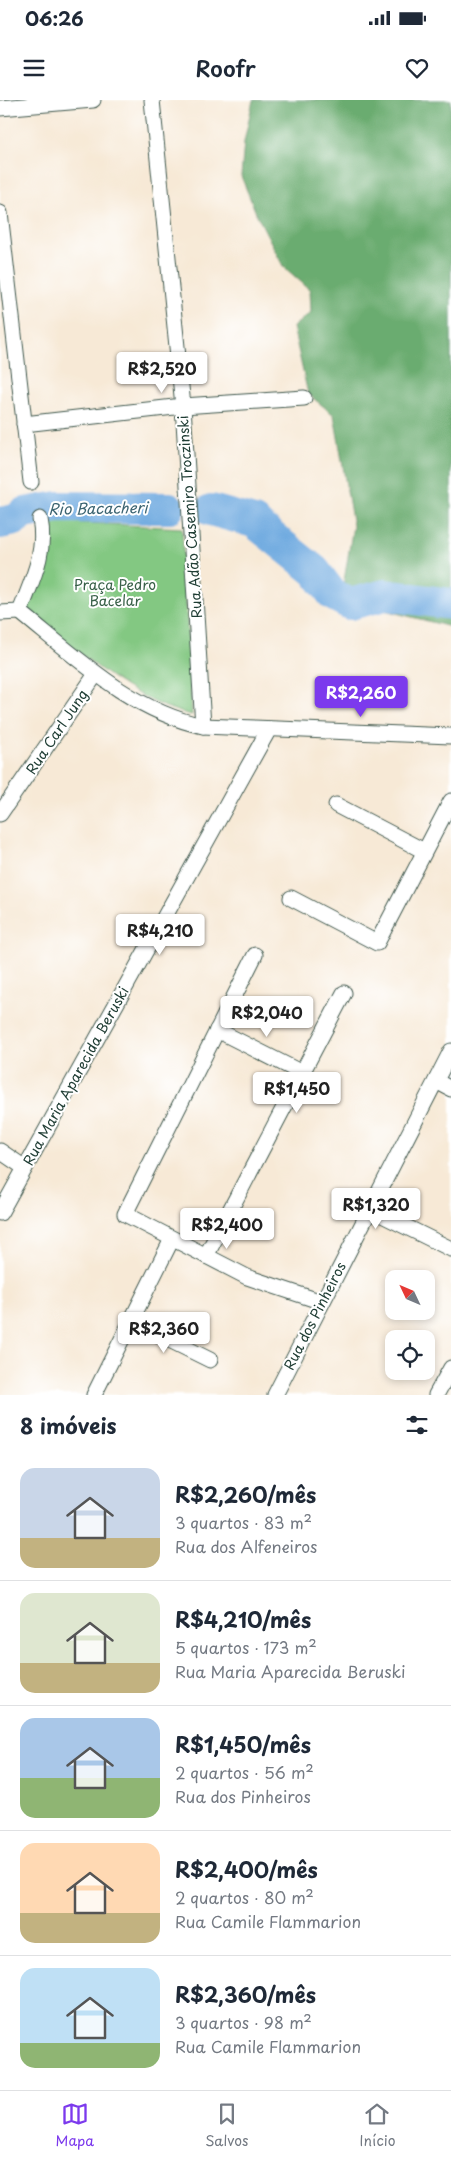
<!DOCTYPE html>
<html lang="pt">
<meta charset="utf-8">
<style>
:root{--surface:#fff;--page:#f6f6f7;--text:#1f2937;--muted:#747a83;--line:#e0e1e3;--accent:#7c3aed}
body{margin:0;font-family:"Playpen Sans",sans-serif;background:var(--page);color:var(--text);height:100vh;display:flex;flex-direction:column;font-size:19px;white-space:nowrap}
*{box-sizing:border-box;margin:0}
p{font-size:16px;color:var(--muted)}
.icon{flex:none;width:28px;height:28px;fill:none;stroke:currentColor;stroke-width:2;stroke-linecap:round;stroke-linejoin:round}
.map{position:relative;height:1295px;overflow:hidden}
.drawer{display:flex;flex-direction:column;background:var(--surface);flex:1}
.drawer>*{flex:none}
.needle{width:32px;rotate:314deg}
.controls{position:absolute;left:385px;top:1170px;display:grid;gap:10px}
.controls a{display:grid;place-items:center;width:50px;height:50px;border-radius:10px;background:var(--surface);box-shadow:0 2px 8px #0003;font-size:25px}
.price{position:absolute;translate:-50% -42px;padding:0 11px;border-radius:5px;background:#fff;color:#222;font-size:16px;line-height:32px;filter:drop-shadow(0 1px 2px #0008)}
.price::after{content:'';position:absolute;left:50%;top:30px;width:15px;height:11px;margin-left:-8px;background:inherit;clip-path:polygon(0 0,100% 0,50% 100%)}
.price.on{background:var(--accent);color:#fff}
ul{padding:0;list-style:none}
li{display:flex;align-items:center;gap:15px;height:125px;padding:0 20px}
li+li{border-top:1px solid var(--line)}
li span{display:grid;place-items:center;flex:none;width:140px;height:100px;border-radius:15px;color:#555}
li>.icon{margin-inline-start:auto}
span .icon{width:60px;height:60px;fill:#fffc;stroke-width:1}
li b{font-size:21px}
h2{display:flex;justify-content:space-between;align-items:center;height:60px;padding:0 20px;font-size:21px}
.status{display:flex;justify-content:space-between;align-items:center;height:35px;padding:0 25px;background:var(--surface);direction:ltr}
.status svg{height:14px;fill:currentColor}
header{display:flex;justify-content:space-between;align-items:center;height:65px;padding:0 20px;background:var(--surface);font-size:22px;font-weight:600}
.menu{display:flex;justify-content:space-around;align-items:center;height:70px;border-top:1px solid var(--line);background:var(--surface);font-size:14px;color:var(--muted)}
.menu a{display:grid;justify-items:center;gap:2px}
.menu .on{color:var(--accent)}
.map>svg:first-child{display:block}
</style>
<div class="status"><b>06:26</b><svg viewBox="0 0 49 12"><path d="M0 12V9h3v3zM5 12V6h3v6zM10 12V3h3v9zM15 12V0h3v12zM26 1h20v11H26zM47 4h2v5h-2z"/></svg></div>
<header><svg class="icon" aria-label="menu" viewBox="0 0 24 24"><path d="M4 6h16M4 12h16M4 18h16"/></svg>Roofr<svg class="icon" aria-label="heart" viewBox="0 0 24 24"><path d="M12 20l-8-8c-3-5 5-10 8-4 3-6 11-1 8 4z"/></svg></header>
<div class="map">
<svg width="451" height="1295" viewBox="0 0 451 1295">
<rect width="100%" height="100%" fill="#fff"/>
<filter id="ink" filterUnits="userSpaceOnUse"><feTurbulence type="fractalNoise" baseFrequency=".02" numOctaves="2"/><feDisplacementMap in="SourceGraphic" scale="10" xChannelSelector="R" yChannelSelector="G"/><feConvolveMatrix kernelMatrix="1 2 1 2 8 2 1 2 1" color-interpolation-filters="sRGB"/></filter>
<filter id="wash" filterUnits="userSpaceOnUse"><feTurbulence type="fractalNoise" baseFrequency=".0096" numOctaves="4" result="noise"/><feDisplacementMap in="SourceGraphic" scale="20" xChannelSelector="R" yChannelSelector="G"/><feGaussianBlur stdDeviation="1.12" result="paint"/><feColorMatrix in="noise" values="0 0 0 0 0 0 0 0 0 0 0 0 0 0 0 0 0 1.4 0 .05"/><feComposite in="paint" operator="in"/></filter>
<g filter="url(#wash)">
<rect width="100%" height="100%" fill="#f7e9d6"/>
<!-- green -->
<path fill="#83c882" stroke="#51825b" d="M47 421 182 428 192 615C128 601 76 548 26 510Z"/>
<!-- forest -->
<path fill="#6aac70" stroke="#447452" d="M253 0H451V527L341 499 353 426 339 343 334 315 308 294 293 227 311 212 310 190 283 166 256 113 241 76 244 42Z"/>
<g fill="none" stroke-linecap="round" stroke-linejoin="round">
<!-- river -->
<g stroke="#6faae0" stroke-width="32">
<path d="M211 410 254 422 315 471 333 495 350 504 385 495 451 504"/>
<path d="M0 423 15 420 25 413 58 407 169 408"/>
</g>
</g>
</g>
<g filter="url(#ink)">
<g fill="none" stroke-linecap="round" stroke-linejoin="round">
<!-- minor casing -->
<g stroke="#3f574c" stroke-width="17">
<g id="minor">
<path d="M152 0 183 306 203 626"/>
<path d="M0 8 93 0"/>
<path d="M0 113 31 382"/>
<path d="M24 324 183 306 304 298"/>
<path d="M20 512C76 557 131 611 203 626L451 636"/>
<path d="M20 512C31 482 47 452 40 419"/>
<path d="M0 513 20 512"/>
<path d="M336 705 424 751"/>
<path d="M0 714 96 574"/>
<path d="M291 798 377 843 451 701"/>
<path d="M255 855 125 1114 247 1177 322 1202"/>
<path d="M217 930 302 973"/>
<path d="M436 981 451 989"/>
<path d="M0 1051 25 1068"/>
<path d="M370 1109 451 1149"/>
<path d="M0 1113 269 629"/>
<path d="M206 1156 344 893"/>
<path d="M131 1221 210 1260"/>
<path d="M94 1295 172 1139"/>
<path d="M275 1295 451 951"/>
<path d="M436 1295 451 1268"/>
</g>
</g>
<!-- minor -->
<use href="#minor" stroke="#fff" stroke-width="15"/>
</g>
</g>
<g text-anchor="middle" stroke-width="4" stroke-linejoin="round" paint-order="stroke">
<!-- street labels -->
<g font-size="14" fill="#1f3d34" stroke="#fff">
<text transform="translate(190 417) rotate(-94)" y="5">Rua Adão Casemiro Troczinski</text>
<text transform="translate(57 632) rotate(-56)" y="5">Rua Carl Jung</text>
<text transform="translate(76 976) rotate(-61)" y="5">Rua Maria Aparecida Beruski</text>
<text transform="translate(315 1216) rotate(-63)" y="5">Rua dos Pinheiros</text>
</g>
<!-- park labels -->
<g font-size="14" fill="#386048" stroke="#fff">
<text x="115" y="490">Praça Pedro<tspan x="115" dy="16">Bacelar</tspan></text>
</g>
<!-- water labels -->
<g font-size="15" font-style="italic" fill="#3b6370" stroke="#fff">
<text transform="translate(98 409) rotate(-1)" y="5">Rio Bacacheri</text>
</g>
</g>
</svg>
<div class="controls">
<a><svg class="needle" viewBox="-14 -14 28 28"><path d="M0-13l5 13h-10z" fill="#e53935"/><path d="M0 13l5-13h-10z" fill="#747a83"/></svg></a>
<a><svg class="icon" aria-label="locate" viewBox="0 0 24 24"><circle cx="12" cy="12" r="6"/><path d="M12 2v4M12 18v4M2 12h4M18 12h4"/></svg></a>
</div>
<b class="price" style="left:162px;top:294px">R$2,520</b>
<b class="price on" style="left:361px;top:618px">R$2,260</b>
<b class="price" style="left:160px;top:856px">R$4,210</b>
<b class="price" style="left:267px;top:938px">R$2,040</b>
<b class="price" style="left:297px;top:1014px">R$1,450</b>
<b class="price" style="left:376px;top:1130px">R$1,320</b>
<b class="price" style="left:227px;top:1150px">R$2,400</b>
<b class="price" style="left:164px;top:1254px">R$2,360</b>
</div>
<section class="drawer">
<h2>8 imóveis<svg class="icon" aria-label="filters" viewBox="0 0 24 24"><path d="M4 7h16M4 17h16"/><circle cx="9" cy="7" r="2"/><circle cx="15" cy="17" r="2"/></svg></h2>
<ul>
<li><span style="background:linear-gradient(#c9d6e8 70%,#c2b280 0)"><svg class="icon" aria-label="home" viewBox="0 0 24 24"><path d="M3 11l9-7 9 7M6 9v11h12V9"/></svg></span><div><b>R$2,260/mês</b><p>3 quartos · 83 m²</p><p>Rua dos Alfeneiros</p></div></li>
<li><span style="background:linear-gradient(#dfe7d0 70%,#c2b280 0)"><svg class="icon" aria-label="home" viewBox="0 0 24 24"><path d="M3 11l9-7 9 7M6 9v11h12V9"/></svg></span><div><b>R$4,210/mês</b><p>5 quartos · 173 m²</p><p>Rua Maria Aparecida Beruski</p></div></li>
<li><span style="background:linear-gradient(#a9c7e8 60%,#8fb573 0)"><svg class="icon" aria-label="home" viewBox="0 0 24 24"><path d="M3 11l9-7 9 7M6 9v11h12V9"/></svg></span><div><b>R$1,450/mês</b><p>2 quartos · 56 m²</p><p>Rua dos Pinheiros</p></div></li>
<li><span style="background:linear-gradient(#ffd9b3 70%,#c2b280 0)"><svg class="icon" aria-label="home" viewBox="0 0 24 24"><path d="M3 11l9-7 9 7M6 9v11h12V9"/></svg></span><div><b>R$2,400/mês</b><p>2 quartos · 80 m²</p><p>Rua Camile Flammarion</p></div></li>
<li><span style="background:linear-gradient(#bfe0f5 75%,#8fb573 0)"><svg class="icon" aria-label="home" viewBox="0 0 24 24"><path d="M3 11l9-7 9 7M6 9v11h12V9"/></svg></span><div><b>R$2,360/mês</b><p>3 quartos · 98 m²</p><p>Rua Camile Flammarion</p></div></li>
</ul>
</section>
<nav class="menu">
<a class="on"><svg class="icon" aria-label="map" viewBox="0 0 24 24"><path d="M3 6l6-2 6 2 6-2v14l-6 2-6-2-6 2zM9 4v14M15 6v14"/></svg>Mapa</a>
<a><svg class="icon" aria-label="saved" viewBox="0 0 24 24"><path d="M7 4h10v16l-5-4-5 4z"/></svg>Salvos</a>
<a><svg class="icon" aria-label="home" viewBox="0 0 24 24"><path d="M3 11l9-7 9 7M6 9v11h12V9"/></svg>Início</a>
</nav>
